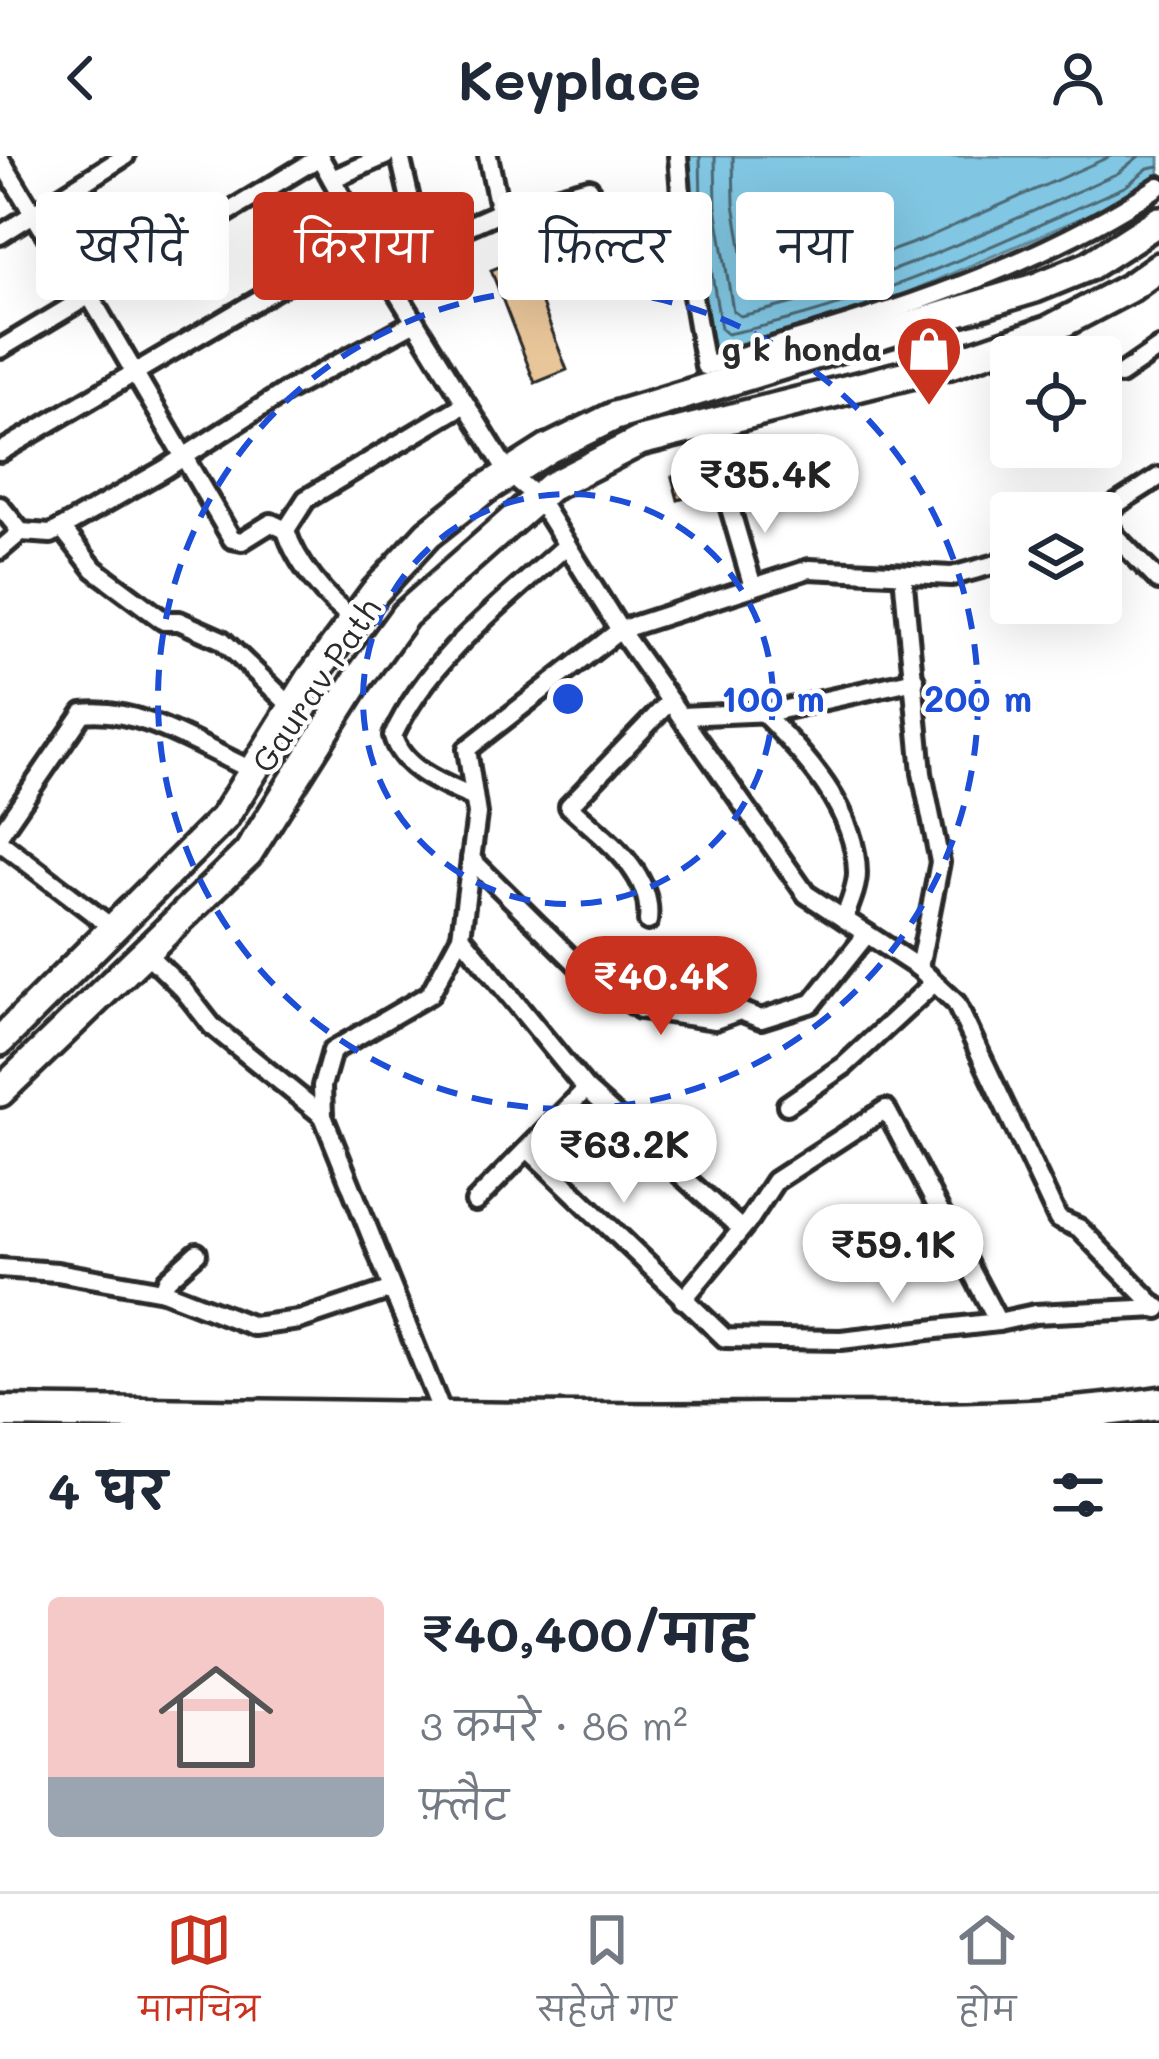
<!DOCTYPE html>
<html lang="hi">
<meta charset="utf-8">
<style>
:root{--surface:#fff;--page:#f6f6f7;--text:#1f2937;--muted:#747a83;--line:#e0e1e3;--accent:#c8321e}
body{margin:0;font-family:Mali,"Playpen Sans Deva",sans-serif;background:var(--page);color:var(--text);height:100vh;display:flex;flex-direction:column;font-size:45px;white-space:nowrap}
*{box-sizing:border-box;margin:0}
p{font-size:39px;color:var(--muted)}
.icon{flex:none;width:66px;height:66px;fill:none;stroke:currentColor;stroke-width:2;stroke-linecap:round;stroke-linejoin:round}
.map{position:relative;height:1267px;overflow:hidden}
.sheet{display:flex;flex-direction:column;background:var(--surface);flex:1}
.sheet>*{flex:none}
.guide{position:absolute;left:36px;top:36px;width:1089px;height:108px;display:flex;gap:24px}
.tools{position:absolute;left:990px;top:180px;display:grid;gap:24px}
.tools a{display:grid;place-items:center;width:132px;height:132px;border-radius:12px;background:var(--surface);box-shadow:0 12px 48px #0002;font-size:60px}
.price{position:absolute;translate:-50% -102px;padding:0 27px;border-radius:42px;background:#fff;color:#222;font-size:39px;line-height:78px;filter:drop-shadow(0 3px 6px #0008)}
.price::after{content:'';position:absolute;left:50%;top:72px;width:36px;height:27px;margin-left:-18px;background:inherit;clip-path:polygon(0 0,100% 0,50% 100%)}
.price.current{background:var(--accent);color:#fff}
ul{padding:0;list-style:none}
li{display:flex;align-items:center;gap:36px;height:300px;padding:0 48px}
li span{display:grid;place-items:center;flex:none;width:336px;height:240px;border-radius:12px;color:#555}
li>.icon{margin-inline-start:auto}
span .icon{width:144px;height:144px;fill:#fffc;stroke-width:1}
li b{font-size:51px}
h2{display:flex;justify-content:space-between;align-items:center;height:144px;padding:0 48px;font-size:51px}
.chip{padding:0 42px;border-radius:12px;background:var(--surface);box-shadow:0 12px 48px #0002;font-size:42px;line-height:108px}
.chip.current{background:var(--accent);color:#fff}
header{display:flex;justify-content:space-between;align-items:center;height:156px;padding:0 48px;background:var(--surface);font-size:54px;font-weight:700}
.tab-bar{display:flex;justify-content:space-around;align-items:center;height:168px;border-top:3px solid var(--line);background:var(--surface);font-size:33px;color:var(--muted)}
.tab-bar a{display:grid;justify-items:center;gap:6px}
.tab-bar .current{color:var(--accent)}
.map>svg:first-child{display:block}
</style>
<header><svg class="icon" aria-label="back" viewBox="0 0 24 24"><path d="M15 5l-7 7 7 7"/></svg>Keyplace<svg class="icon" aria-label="person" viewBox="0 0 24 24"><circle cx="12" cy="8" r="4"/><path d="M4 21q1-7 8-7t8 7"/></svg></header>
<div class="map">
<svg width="1159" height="1267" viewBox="0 0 1159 1267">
<rect width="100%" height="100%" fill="#fff"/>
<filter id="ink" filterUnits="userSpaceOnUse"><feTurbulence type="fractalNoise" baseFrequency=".00833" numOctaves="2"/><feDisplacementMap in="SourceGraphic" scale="24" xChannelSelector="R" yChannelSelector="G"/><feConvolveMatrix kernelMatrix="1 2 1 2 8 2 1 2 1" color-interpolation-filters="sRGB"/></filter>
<g filter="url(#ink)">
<!-- water -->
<path fill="#81c6e2" stroke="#5f8899" stroke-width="3" d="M688 0H1159V18L1133 40 883 147 810 172 712 194 689 52Z"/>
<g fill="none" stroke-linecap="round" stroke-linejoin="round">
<!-- shore -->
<g stroke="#4d6974" stroke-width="3">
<path d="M700 0 701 51 721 173 727 178C868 151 996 88 1126 30L1148 12 1159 10"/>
<path d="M715 0 716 50 733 155 740 160C873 132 995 72 1118 17L1139 0"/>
<path d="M733 0 734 48 748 134 754 139 798 129 924 83 1111 0"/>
</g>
</g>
<!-- building -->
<g fill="#e9c59a" stroke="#2b2b2b" stroke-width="3">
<path d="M524 101 567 214 535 227 491 114Z"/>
<path d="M720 306 727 329 678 344 672 321Z"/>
</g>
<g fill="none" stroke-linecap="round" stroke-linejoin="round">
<!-- street casing -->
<g stroke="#2b2b2b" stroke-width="26">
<g id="street">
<path d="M319 0 380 109 509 318 537 341 620 474 806 738 919 812 956 847 1058 1063 1079 1072 1158 1153"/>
<path d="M400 0 421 91"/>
<path d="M488 0 500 56"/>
<path d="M678 0 686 100 705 210C859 167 1025 119 1159 30"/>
<path d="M0 3 80 134 88 137 232 383 242 385 271 367 286 374 306 343 465 248"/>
<path d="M332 23 385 0"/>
<path d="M0 79 125 0"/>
<path d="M380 109 500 56 589 32"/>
<path d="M0 193 320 1"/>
<path d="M1120 219 1159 192"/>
<path d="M0 296 365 81"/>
<path d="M727 342 753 431"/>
<path d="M0 350 21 376 51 378 165 313 285 236 415 166"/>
<path d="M1102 357 1115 380 1159 425"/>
<path d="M1101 358 1159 321"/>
<path d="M62 372 94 413 164 465H179L222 484 293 552"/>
<path d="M286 374C295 405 327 446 355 463"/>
<path d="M0 394 21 376"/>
<path d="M903 418 922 617 940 706 919 812"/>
<path d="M763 557C805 600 856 653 857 717 857 732 849 749 844 763"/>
<path d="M681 560 772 556 915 524"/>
<path d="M474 642C445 629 402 614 393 580 430 500 504 446 567 389"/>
<path d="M0 678 83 557C141 550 202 592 254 615"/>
<path d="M0 686 114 773"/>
<path d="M471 703 580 811 640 853 715 864 740 855 761 863 812 847 867 778"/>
<path d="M648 765C654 716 602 681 569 650L670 545"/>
<path d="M461 780 586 933 740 1072"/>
<path d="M146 797 183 833 212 870 323 960"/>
<path d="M787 949 845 909 934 827"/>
<path d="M528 993 725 1182 841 1184 998 1166 1035 1158 1159 1152"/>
<path d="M475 1046 586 933"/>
<path d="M0 1112 57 1116 163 1135 253 1170 299 1164 392 1133"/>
<path d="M163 1135 167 1124 197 1097"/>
<path d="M683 1144 750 1063 775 1025 886 953 998 1166"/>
<path d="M438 1247 323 960 322 930 332 895 430 838 461 780 477 658 467 593 620 474 809 413 952 420 1011 404"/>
</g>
</g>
<!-- primary casing -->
<g stroke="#2b2b2b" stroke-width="36">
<g id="primary">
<path d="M0 885 224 662 311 522 375 436 428 378 485 333 548 293 615 260 1035 132 1089 110 1159 65"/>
<path d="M0 936 248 697 356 526 405 459 550 331 640 285 950 208 1049 174 1131 131 1159 111"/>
</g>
</g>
<!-- highway casing -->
<g stroke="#2b2b2b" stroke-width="39">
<path id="highway" d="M0 1256C256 1259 511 1265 767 1263 897 1263 1031 1267 1159 1247"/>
</g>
<!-- street -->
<use href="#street" stroke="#fff" stroke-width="16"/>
<!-- primary -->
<use href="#primary" stroke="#fff" stroke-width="27"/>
<!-- highway -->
<use href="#highway" stroke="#fff" stroke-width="30"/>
</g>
</g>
<!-- distance rings -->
<g fill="none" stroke="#1d4ed8" stroke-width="6" stroke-dasharray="21 15">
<circle cx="568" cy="543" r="205"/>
<circle cx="568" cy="543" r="410"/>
</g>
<!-- icons -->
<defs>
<g id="shop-pin" transform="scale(3.45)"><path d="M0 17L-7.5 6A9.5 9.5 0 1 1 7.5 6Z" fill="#c8321e" stroke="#fff"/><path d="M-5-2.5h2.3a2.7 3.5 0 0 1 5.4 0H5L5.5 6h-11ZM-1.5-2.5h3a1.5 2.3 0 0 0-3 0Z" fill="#fff"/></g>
</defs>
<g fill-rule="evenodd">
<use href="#shop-pin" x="929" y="193"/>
</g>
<g text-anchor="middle" stroke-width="9" stroke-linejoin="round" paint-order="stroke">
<!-- poi labels -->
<g font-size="33" font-weight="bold" fill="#2b2b2b" stroke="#fff" text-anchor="end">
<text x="882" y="205">g k honda</text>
</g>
<!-- street labels -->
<g font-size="33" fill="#2b2b2b" stroke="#fff">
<text transform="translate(316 529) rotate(-56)" y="12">Gaurav Path</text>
</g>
</g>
<circle cx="568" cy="543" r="18" fill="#1d4ed8" stroke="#fff" stroke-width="6"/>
<g font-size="36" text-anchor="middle" font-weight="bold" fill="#1d4ed8" stroke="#fff" stroke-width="9" stroke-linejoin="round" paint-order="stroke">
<text x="773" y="556">100 m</text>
<text x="978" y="556">200 m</text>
</g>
</svg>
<div class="tools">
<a><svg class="icon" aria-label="locate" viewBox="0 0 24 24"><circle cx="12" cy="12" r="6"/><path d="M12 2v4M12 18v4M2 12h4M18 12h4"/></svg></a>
<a><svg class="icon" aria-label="layers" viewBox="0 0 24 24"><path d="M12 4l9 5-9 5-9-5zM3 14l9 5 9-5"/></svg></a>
</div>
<b class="price" style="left:765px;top:380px">₹35.4K</b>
<b class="price current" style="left:661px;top:882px">₹40.4K</b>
<b class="price" style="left:624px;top:1050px">₹63.2K</b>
<b class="price" style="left:893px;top:1150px">₹59.1K</b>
<div class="guide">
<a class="chip">खरीदें</a>
<a class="chip current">किराया</a>
<a class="chip">फ़िल्टर</a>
<a class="chip">नया</a>
</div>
</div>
<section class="sheet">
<h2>4 घर<svg class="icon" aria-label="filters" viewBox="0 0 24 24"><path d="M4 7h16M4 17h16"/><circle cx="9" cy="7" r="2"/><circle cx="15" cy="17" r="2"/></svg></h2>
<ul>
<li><span style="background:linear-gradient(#f6c9c9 75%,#9aa5b1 0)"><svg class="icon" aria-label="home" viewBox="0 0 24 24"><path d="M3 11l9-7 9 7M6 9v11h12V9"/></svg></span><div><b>₹40,400/माह</b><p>3 कमरे · 86 m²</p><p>फ़्लैट</p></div></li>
</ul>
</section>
<nav class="tab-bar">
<a class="current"><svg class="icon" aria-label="map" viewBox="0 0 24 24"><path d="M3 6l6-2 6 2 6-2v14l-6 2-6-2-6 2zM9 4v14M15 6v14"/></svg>मानचित्र</a>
<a><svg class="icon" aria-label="saved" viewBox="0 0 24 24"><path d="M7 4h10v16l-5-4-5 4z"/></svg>सहेजे गए</a>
<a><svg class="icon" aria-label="home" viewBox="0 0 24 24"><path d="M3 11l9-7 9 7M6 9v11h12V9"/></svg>होम</a>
</nav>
